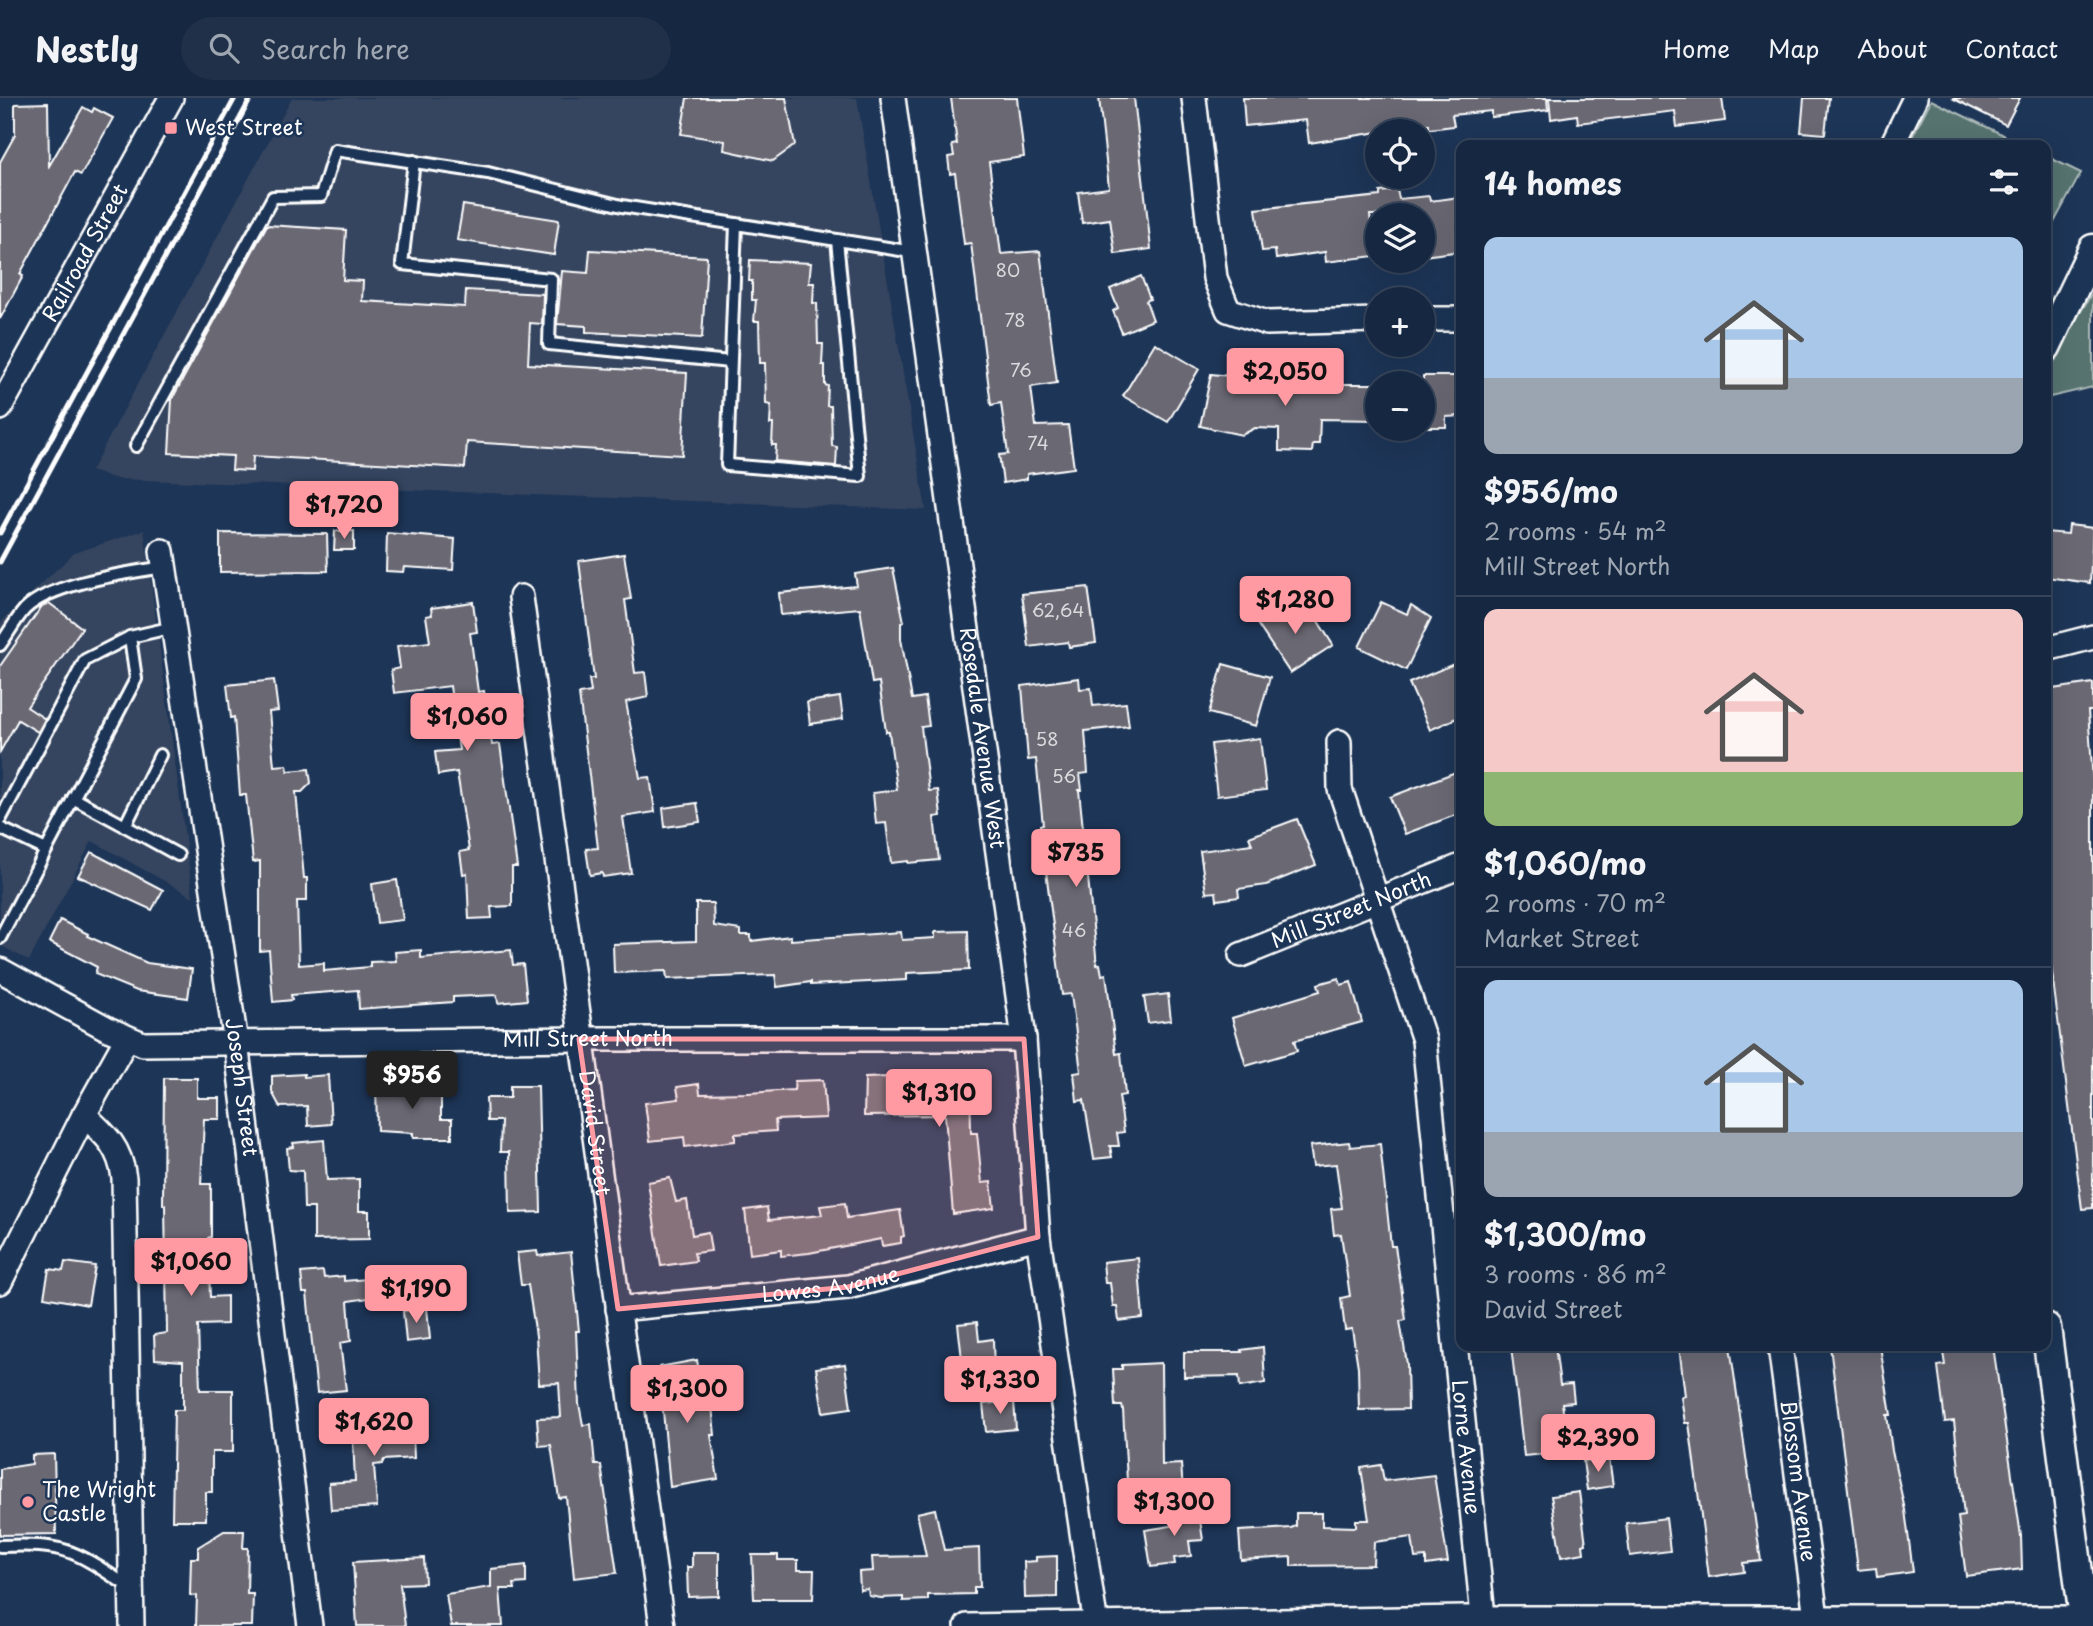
<!DOCTYPE html>
<meta charset="utf-8">
<style>
:root{--surface:#162841;--page:#1f3048;--text:#f1f3f6;--muted:#9ea6b1;--line:#35445a;--accent:#ff9aa2}
body{margin:0;font-family:"Playpen Sans",sans-serif;background:var(--page);color:var(--text);height:100vh;display:flex;flex-direction:column;font-size:26px;white-space:nowrap}
*{box-sizing:border-box;margin:0}
p{font-size:23px;color:var(--muted)}
.icon{flex:none;width:38px;height:38px;fill:none;stroke:currentColor;stroke-width:2;stroke-linecap:round;stroke-linejoin:round}
.map{position:relative;flex:1;overflow:hidden}
.panel{position:absolute;left:1456px;top:42px;width:595px;height:1211px;display:flex;flex-direction:column;background:var(--surface);border-radius:14px;box-shadow:0 7px 28px #0002,0 0 0 2px var(--line)}
.panel>*{flex:none}
.fabs{position:absolute;left:1365px;top:21px;display:grid;gap:14px}
.fabs a{display:grid;place-items:center;width:70px;height:70px;border-radius:50%;background:var(--surface);box-shadow:0 7px 28px #0002,0 0 0 2px var(--line);font-size:35px}
.price{position:absolute;translate:-50% -60px;padding:0 16px;border-radius:7px;background:var(--accent);color:#111;font-size:23px;line-height:46px;filter:drop-shadow(0 2px 4px #0008)}
.price::after{content:'';position:absolute;left:50%;top:42px;width:21px;height:16px;margin-left:-10px;background:inherit;clip-path:polygon(0 0,100% 0,50% 100%)}
.price.on{background:#222;color:#fff}
ul{padding:0;list-style:none}
li{display:grid;align-content:center;gap:14px;height:371px;padding:0 28px}
li+li{border-top:2px solid var(--line)}
li span{display:grid;place-items:center;height:217px;border-radius:14px;color:#555}
li>.icon{margin-inline-start:auto}
span .icon{width:126px;height:126px;fill:#fffc;stroke-width:1}
li b{font-size:30px}
h2{display:flex;justify-content:space-between;align-items:center;height:84px;padding:0 28px;font-size:30px}
header{display:flex;align-items:center;gap:42px;box-sizing:border-box;height:98px;padding:0 35px;background:var(--surface);border-bottom:2px solid var(--line)}
header strong{font-size:33px}
nav{display:flex;gap:38px;margin-inline-start:auto;font-size:24px}
.search{width:490px;height:63px;background:var(--page);display:flex;align-items:center;gap:18px;box-sizing:border-box;padding:0 24px;border-radius:38px;color:var(--muted);font-size:26px}
.map>svg:first-child{display:block}
</style>
<header>
<strong>Nestly</strong>
<div class="search"><svg class="icon" aria-label="search" viewBox="0 0 24 24"><circle cx="10" cy="10" r="6"/><path d="M15 15l6 6"/></svg>Search here</div>
<nav><a>Home</a><a>Map</a><a>About</a><a>Contact</a></nav>
</header>
<div class="map">
<svg width="2093" height="1528" viewBox="0 0 2093 1528">
<rect width="100%" height="100%" fill="#1d3557"/>
<filter id="ink" filterUnits="userSpaceOnUse"><feTurbulence type="fractalNoise" baseFrequency=".0143" numOctaves="2"/><feDisplacementMap in="SourceGraphic" scale="14" xChannelSelector="R" yChannelSelector="G"/><feConvolveMatrix kernelMatrix="1 2 1 2 8 2 1 2 1" color-interpolation-filters="sRGB"/></filter>
<g filter="url(#ink)">
<!-- built -->
<g fill="#34445f">
<path d="M292 0H857L926 412 117 381 91 373Z"/>
<path d="M144 432 193 799 92 743 29 863 0 847V525L74 455Z"/>
</g>
<!-- green -->
<g fill="#577370" stroke="#abb9b8" stroke-width="2">
<path d="M1931 2 2024 47H1908Z"/>
<path d="M2046 58 2081 75 2046 139Z"/>
<path d="M2093 193V289L2046 300C2046 263 2075 225 2093 193Z"/>
</g>
<!-- building -->
<g fill="#6a6773" stroke="#fff" stroke-width="2">
<path d="M687 0H786L795 47 773 63 724 52 725 43 681 36Z"/>
<path d="M951 0H1017L1024 59 989 64 1001 156 1040 153 1057 285 1031 289 1036 328 1068 327 1074 370 1027 376V381L1003 385 999 357 1008 356 1001 305 991 307 971 145 964 146 955 75 950 76 948 59 954 58 952 47 957 46Z"/>
<path d="M1099 0H1134L1151 151 1115 156 1110 121 1082 125 1078 94 1109 90Z"/>
<path d="M1243 0H1547L1548 12 1491 19V13L1452 17 1454 28 1429 31V26L1309 45 1306 22 1245 28Z"/>
<path d="M1549 0H1722L1725 23 1677 29 1675 13 1578 25 1577 17 1551 21Z"/>
<path d="M1804 0H1829L1825 36 1801 34Z"/>
<path d="M1952 0H2020L2006 27Z"/>
<path d="M48 5 49 68 83 9 92 14 94 10 113 20 81 77 75 74 20 176 23 178 0 221V64L15 37V6Z"/>
<path d="M1397 92 1399 101 1429 98 1430 103 1461 99V153L1423 158V117H1370L1375 158 1326 164 1325 154 1276 161 1275 152 1262 153 1256 111 1380 98V94Z"/>
<path d="M463 107 559 122 554 157 457 142Z"/>
<path d="M267 127 346 132 343 182 363 183 362 203 465 209 466 192 543 196 542 226 530 225 528 266 687 275 682 357 467 344 465 370 253 358 252 373 232 372 233 358 169 355 172 301Z"/>
<path d="M590 152 707 159 702 240 586 234V228L557 226 562 173 588 175Z"/>
<path d="M750 162 811 165 809 185H814L813 205H817L818 246H823L822 267H825V287L828 288 827 308H831L832 348 837 349 836 368 775 363 776 347H772L773 326H770L771 307 766 306 765 265H760L759 223H754L756 202H752V183H749Z"/>
<path d="M1141 178 1150 201 1146 203 1153 222 1122 235 1113 213 1118 210 1110 191Z"/>
<path d="M1155 245 1199 271 1168 324 1123 298Z"/>
<path d="M1211 276 1258 281 1257 286H1377V322L1320 321 1319 346H1313L1312 354 1279 353V331L1255 330 1242 337 1200 328Z"/>
<path d="M1423 278H1461V318L1446 319V329H1423Z"/>
<path d="M2069 427 2093 430 2090 485 2046 479V434L2068 436Z"/>
<path d="M335 433H354V452H334Z"/>
<path d="M220 435 327 436 328 473 220 474Z"/>
<path d="M387 435 455 441 453 472 404 469 403 474 386 473Z"/>
<path d="M624 456 631 501 625 502 635 575 645 574 648 599 626 604 640 680 650 679 655 714 623 719 631 775 603 779 602 775 590 777 586 751 598 750 579 596 591 594 589 581H594L579 463Z"/>
<path d="M893 470 904 524 901 525V541L912 601 925 599 929 628 921 629 929 693 938 692 941 718 934 719 939 762 908 765V763L891 765 886 725 876 726 873 695 897 692 889 634H886L879 584 872 585 860 510 781 517 779 495 857 488 855 476Z"/>
<path d="M1088 489 1096 545 1069 549 1068 544 1029 549 1022 496Z"/>
<path d="M473 504 477 534 470 535 478 594 484 593 492 647 500 646 517 769H512V808L491 809 492 820 469 821 467 775 463 776 460 754 469 752 457 674 438 677 435 654 459 652 450 588 394 595 391 572 400 570 397 548 430 544 426 518 432 517 431 510Z"/>
<path d="M1306 504 1333 547 1290 575 1256 524 1279 510 1284 518Z"/>
<path d="M1381 504 1407 516 1411 507 1431 520 1406 572 1359 549Z"/>
<path d="M49 505 82 530 27 609 45 621 38 634 18 622 0 654V568L42 508Z"/>
<path d="M1456 565 1461 577V618L1430 632 1409 585Z"/>
<path d="M1223 566 1270 579 1256 628 1209 615Z"/>
<path d="M1079 580 1080 591 1091 590 1093 608 1126 605 1129 628 1085 633 1088 675 1080 676 1082 692H1079L1097 867 1100 866 1102 877 1106 876 1116 956 1121 955 1125 997 1119 998 1124 1034 1117 1035 1119 1048H1110L1112 1059 1094 1061 1084 1002 1077 1003 1074 975 1081 974 1071 896 1062 897 1040 727H1043L1036 661 1028 662 1022 588Z"/>
<path d="M274 582 278 613 269 614 274 668 287 667 288 673 309 671 311 685 302 694H296L304 780H307V803H297L299 867 324 865V873L370 869V864L396 863 395 854 421 852V860L511 852 513 867 523 866 527 902 498 905 497 897 453 899V904L359 911 358 892 291 897 292 902 273 904 269 852 260 853V763L253 764 246 697H240L234 619 231 620 227 587Z"/>
<path d="M2093 585V613H2088L2093 683V1110L2082 1111 2046 827V592Z"/>
<path d="M840 599 843 621 810 626 807 604Z"/>
<path d="M1260 640 1266 692 1217 698 1211 646Z"/>
<path d="M1461 672V715L1405 736 1390 699Z"/>
<path d="M697 705 700 724 665 729 663 710Z"/>
<path d="M1297 721 1316 767 1266 787 1238 791 1239 799 1217 802 1216 794 1206 795 1200 753 1252 746 1249 739Z"/>
<path d="M91 754 163 792 152 812 78 778Z"/>
<path d="M397 782 403 822 377 825 372 786Z"/>
<path d="M696 805H713L714 828 741 832V837H751V843L791 838V842L901 834 902 842 935 840V834L968 833 969 872 907 875V882L811 887V884L777 889 775 877 667 881 666 873 614 875 613 846 696 843Z"/>
<path d="M60 822 88 836 87 838 147 865 192 871 188 900 137 893 95 876 97 869 49 844Z"/>
<path d="M1339 880 1341 887 1351 884 1362 924 1294 943 1297 953 1246 968 1232 920 1320 893 1318 886Z"/>
<path d="M1168 896 1171 922 1148 925 1144 899Z"/>
<path d="M304 976V979L328 977 331 1026 308 1028 307 1008 280 1009 272 994V978Z"/>
<path d="M889 979V983L970 979 971 1035H977L982 1085 991 1084 994 1110 953 1116 945 1017 864 1018 865 980Z"/>
<path d="M164 980H197V1000H220V1021H204L201 1086H211V1139L208 1140 210 1199 227 1198V1226L198 1227 200 1292H233V1354H212V1394H206V1422H172L174 1312H183V1263L155 1261 154 1237 167 1235 165 1107H163Z"/>
<path d="M823 982 826 1020 775 1022 776 1033 735 1036V1043L685 1049 684 1039 650 1043 645 1005 679 1001 677 989 699 986 700 996 748 995 794 992 795 983Z"/>
<path d="M376 985 441 990V1021H452V1040H413V1035L377 1033Z"/>
<path d="M510 988H538L541 1114 510 1115 509 1054H500L501 1023H487L486 1000H510Z"/>
<path d="M324 1042 327 1082 359 1081V1113H369V1141L314 1142V1110H304L303 1073 289 1072 287 1050 294 1049 293 1045Z"/>
<path d="M1349 1044 1350 1049 1380 1046 1391 1148H1395L1406 1222 1400 1223 1407 1266 1408 1311 1359 1312 1358 1269 1352 1231 1345 1232 1341 1200 1350 1198 1341 1136 1334 1137 1331 1111 1342 1110 1336 1066 1313 1068 1310 1048Z"/>
<path d="M670 1080 676 1104 687 1102 692 1137 708 1134 711 1153 694 1155 696 1163 661 1168 648 1084Z"/>
<path d="M845 1105 847 1120 900 1112 904 1138 901 1139V1145L882 1148 881 1141 809 1155 781 1158V1152L750 1156 745 1112 767 1109 769 1122 822 1117 820 1108Z"/>
<path d="M537 1153 538 1158 571 1154 579 1233H576L579 1306 583 1327 591 1326 595 1367H601L617 1475 574 1480 566 1399 559 1400 551 1347 539 1348 537 1320 561 1319 559 1285 539 1286 536 1238 528 1187H521L517 1155Z"/>
<path d="M1138 1160 1143 1220 1119 1223 1117 1208H1113L1110 1185H1105L1103 1164Z"/>
<path d="M65 1164 95 1168 88 1207 44 1199 49 1171 63 1173Z"/>
<path d="M323 1173 324 1180 344 1178V1183L367 1181 369 1200 348 1203 351 1243 340 1245 346 1292 317 1295 307 1195H303L301 1175Z"/>
<path d="M452 1173 456 1201 431 1204 427 1177Z"/>
<path d="M427 1210 430 1241 406 1244 403 1213Z"/>
<path d="M977 1224 979 1243 993 1241 994 1276 964 1279 958 1226Z"/>
<path d="M1511 1248H1555L1560 1287 1572 1286 1574 1304 1562 1305 1568 1354 1524 1358Z"/>
<path d="M1679 1248H1730L1761 1463 1743 1465 1744 1474 1709 1479 1689 1325H1685L1681 1299 1685 1298Z"/>
<path d="M1830 1248H1880L1891 1317H1887L1892 1353 1905 1412 1913 1474 1877 1479 1876 1470 1858 1472Z"/>
<path d="M1942 1248H1993L2021 1438 2022 1471 1966 1478 1958 1419 1964 1418 1954 1323 1945 1324 1938 1268 1945 1267Z"/>
<path d="M1263 1249 1265 1285 1240 1289 1239 1278 1184 1279V1254H1242L1241 1252Z"/>
<path d="M697 1262 705 1309 712 1308 715 1337H711L718 1381 670 1389 659 1269Z"/>
<path d="M1161 1265 1162 1367 1181 1366 1183 1392 1133 1395 1132 1382 1127 1383 1123 1312 1122 1308H1115L1113 1271H1122V1267Z"/>
<path d="M845 1266 851 1310 823 1314 816 1270Z"/>
<path d="M1014 1303 1016 1331 986 1334 983 1306Z"/>
<path d="M412 1314 414 1360 384 1362 382 1366 374 1367 377 1409 331 1412 329 1385 355 1383 353 1341 365 1340 364 1316Z"/>
<path d="M54 1356 56 1436 0 1437V1371L32 1366V1357Z"/>
<path d="M1609 1360 1613 1388 1587 1392 1583 1363Z"/>
<path d="M1381 1367 1384 1383 1434 1377 1448 1464 1426 1467V1459L1415 1460 1412 1439 1374 1444 1373 1467 1291 1468V1459L1241 1462 1239 1433 1291 1430 1296 1428V1415H1322V1428L1356 1429V1422H1369L1361 1370Z"/>
<path d="M1579 1394 1586 1446 1583 1447 1584 1455 1561 1459 1551 1398Z"/>
<path d="M1198 1409 1203 1442 1189 1443 1191 1458 1174 1460 1175 1466 1151 1469 1145 1432 1177 1427 1175 1413Z"/>
<path d="M935 1411 944 1452 979 1450 980 1489H974V1496L928 1497V1502L903 1503V1499L881 1500 869 1498 868 1491 860 1492 859 1474 873 1473 872 1459 926 1458 917 1415Z"/>
<path d="M1666 1420 1670 1453 1630 1458 1626 1425Z"/>
<path d="M224 1433H244L243 1450H248L247 1496H253L252 1528H196L197 1498 190 1497 191 1460H198V1449Z"/>
<path d="M692 1454H719V1498L688 1499 687 1469H692Z"/>
<path d="M752 1457H778V1462H798V1472H814L813 1501H754Z"/>
<path d="M1057 1458V1499L1025 1500 1024 1464 1036 1463V1459Z"/>
<path d="M424 1460 425 1485 400 1486 405 1528H357L353 1464Z"/>
<path d="M526 1467V1485L514 1486 515 1491H500L503 1528H451L446 1496 491 1489V1471Z"/>
</g>
<g fill="none" stroke-linecap="round" stroke-linejoin="round">
<!-- service casing -->
<g stroke="#fff" stroke-width="16">
<g id="service">
<path d="M414 63 402 166 551 181 549 246 730 264"/>
<path d="M736 126 727 367 860 378 837 142"/>
<path d="M136 348 273 99 321 98 335 52 488 75 622 108 913 154"/>
<path d="M0 547C8 536 16 521 25 511 51 485 127 475 164 469"/>
<path d="M73 700 125 728 160 657"/>
<path d="M0 722 85 562 130 539"/>
<path d="M125 728 178 757"/>
<path d="M0 730 46 752"/>
<path d="M0 840 136 581 130 539 174 529"/>
<path d="M0 1448C67 1445 75 1453 129 1489"/>
</g>
</g>
<!-- minor casing -->
<g stroke="#fff" stroke-width="28">
<g id="minor">
<path id="s1" d="M893 0 1024 941 1038 1139 1096 1528"/>
<path d="M1194 0 1215 180 1228 212 1267 225 1377 222"/>
<path d="M1892 47 1915 0"/>
<path d="M1423 221H1461"/>
<path id="s2" d="M0 310 171 0"/>
<path id="s3" d="M162 453 236 945 310 1528"/>
<path id="s4" d="M521 499 662 1528"/>
<path d="M2046 551 2093 539"/>
<path id="s5" d="M1339 644 1340 691 1424 942 1484 1528"/>
<path id="s6" d="M1241 857 1461 768"/>
<path id="s7" d="M0 872 108 931 143 946 579 941H1024"/>
<path d="M84 1017C106 1037 120 1049 124 1080L132 1528"/>
<path d="M0 1184 84 1017 127 940"/>
<path id="s8" d="M618 1211 848 1189 1038 1139"/>
<path id="s9" d="M1780 1248 1816 1519"/>
<path d="M967 1528 1465 1520H2093"/>
</g>
</g>
<!-- tertiary casing -->
<g stroke="#fff" stroke-width="33">
<g id="tertiary">
<path d="M2046 249 2093 151"/>
<path d="M2046 1229 2085 1528"/>
</g>
</g>
<!-- service -->
<use href="#service" stroke="#1d3557" stroke-width="10"/>
<!-- minor -->
<use href="#minor" stroke="#1d3557" stroke-width="23"/>
<!-- tertiary -->
<use href="#tertiary" stroke="#1d3557" stroke-width="28"/>
<!-- rail -->
<g stroke="#fff" stroke-width="5">
<path d="M0 435 235 0"/>
<path d="M0 464 251 0"/>
</g>
</g>
</g>
<!-- marked area -->
<path fill="#ff9aa2" fill-opacity="0.2" stroke="#ff9aa2" stroke-width="5" stroke-linejoin="round" d="M579 941H1024L1038 1139 848 1189 618 1211Z"/>
<!-- markers -->
<g fill="#ff9aa2" stroke="#1d3557" stroke-width="2.5">
<rect x="164" y="23" width="14" height="14" rx="3.5"/>
<circle cx="28" cy="1404" r="7"/>
</g>
<g text-anchor="middle" stroke-width="5" stroke-linejoin="round" paint-order="stroke">
<!-- number labels -->
<g font-size="18" fill="#dad9dc">
<text x="1008" y="179">80</text>
<text x="1015" y="229">78</text>
<text x="1021" y="279">76</text>
<text x="1038" y="352">74</text>
<text x="1058" y="519">62,64</text>
<text x="1047" y="648">58</text>
<text x="1064" y="685">56</text>
<text x="1074" y="839">46</text>
</g>
<!-- poi labels -->
<g font-size="21" fill="#fff" stroke="#1d3557" text-anchor="start">
<text x="185" y="37">West Street</text>
<text x="42" y="1399">The Wright<tspan x="42" dy="24">Castle</tspan></text>
</g>
<!-- street labels -->
<g font-size="21" fill="#fff" stroke="#1d3557">
<text dy="7" stroke="none"><textPath href="#s2" startOffset="177">Railroad Street</textPath></text>
<text dy="7" stroke="none"><textPath href="#s1" startOffset="646">Rosedale Avenue West</textPath></text>
<text dy="7" stroke="none"><textPath href="#s6" startOffset="119">Mill Street North</textPath></text>
<text dy="7" stroke="none"><textPath href="#s7" startOffset="606">Mill Street North</textPath></text>
<text dy="7" stroke="none"><textPath href="#s3" startOffset="542">Joseph Street</textPath></text>
<text dy="7" stroke="none"><textPath href="#s4" startOffset="541">David Street</textPath></text>
<text dy="7" stroke="none"><textPath href="#s8" startOffset="214">Lowes Avenue</textPath></text>
<text dy="7" stroke="none"><textPath href="#s5" startOffset="721">Lorne Avenue</textPath></text>
<text dy="7" stroke="none"><textPath href="#s9" startOffset="136">Blossom Avenue</textPath></text>
</g>
</g>
</svg>
<div class="fabs">
<a><svg class="icon" aria-label="locate" viewBox="0 0 24 24"><circle cx="12" cy="12" r="6"/><path d="M12 2v4M12 18v4M2 12h4M18 12h4"/></svg></a>
<a><svg class="icon" aria-label="layers" viewBox="0 0 24 24"><path d="M12 4l9 5-9 5-9-5zM3 14l9 5 9-5"/></svg></a>
<a>+</a>
<a>−</a>
</div>
<b class="price" style="left:1285px;top:310px">$2,050</b>
<b class="price" style="left:344px;top:443px">$1,720</b>
<b class="price" style="left:1295px;top:538px">$1,280</b>
<b class="price" style="left:467px;top:655px">$1,060</b>
<b class="price" style="left:1076px;top:791px">$735</b>
<b class="price on" style="left:412px;top:1013px">$956</b>
<b class="price" style="left:939px;top:1031px">$1,310</b>
<b class="price" style="left:191px;top:1200px">$1,060</b>
<b class="price" style="left:416px;top:1227px">$1,190</b>
<b class="price" style="left:1000px;top:1318px">$1,330</b>
<b class="price" style="left:687px;top:1327px">$1,300</b>
<b class="price" style="left:374px;top:1360px">$1,620</b>
<b class="price" style="left:1598px;top:1376px">$2,390</b>
<b class="price" style="left:1174px;top:1440px">$1,300</b>
<section class="panel">
<h2>14 homes<svg class="icon" aria-label="filters" viewBox="0 0 24 24"><path d="M4 7h16M4 17h16"/><circle cx="9" cy="7" r="2"/><circle cx="15" cy="17" r="2"/></svg></h2>
<ul>
<li><span style="background:linear-gradient(#a9c7e8 65%,#9aa5b1 0)"><svg class="icon" aria-label="home" viewBox="0 0 24 24"><path d="M3 11l9-7 9 7M6 9v11h12V9"/></svg></span><div><b>$956/mo</b><p>2 rooms · 54 m²</p><p>Mill Street North</p></div></li>
<li><span style="background:linear-gradient(#f6c9c9 75%,#8fb573 0)"><svg class="icon" aria-label="home" viewBox="0 0 24 24"><path d="M3 11l9-7 9 7M6 9v11h12V9"/></svg></span><div><b>$1,060/mo</b><p>2 rooms · 70 m²</p><p>Market Street</p></div></li>
<li><span style="background:linear-gradient(#a9c7e8 70%,#9aa5b1 0)"><svg class="icon" aria-label="home" viewBox="0 0 24 24"><path d="M3 11l9-7 9 7M6 9v11h12V9"/></svg></span><div><b>$1,300/mo</b><p>3 rooms · 86 m²</p><p>David Street</p></div></li>
</ul>
</section>
</div>
